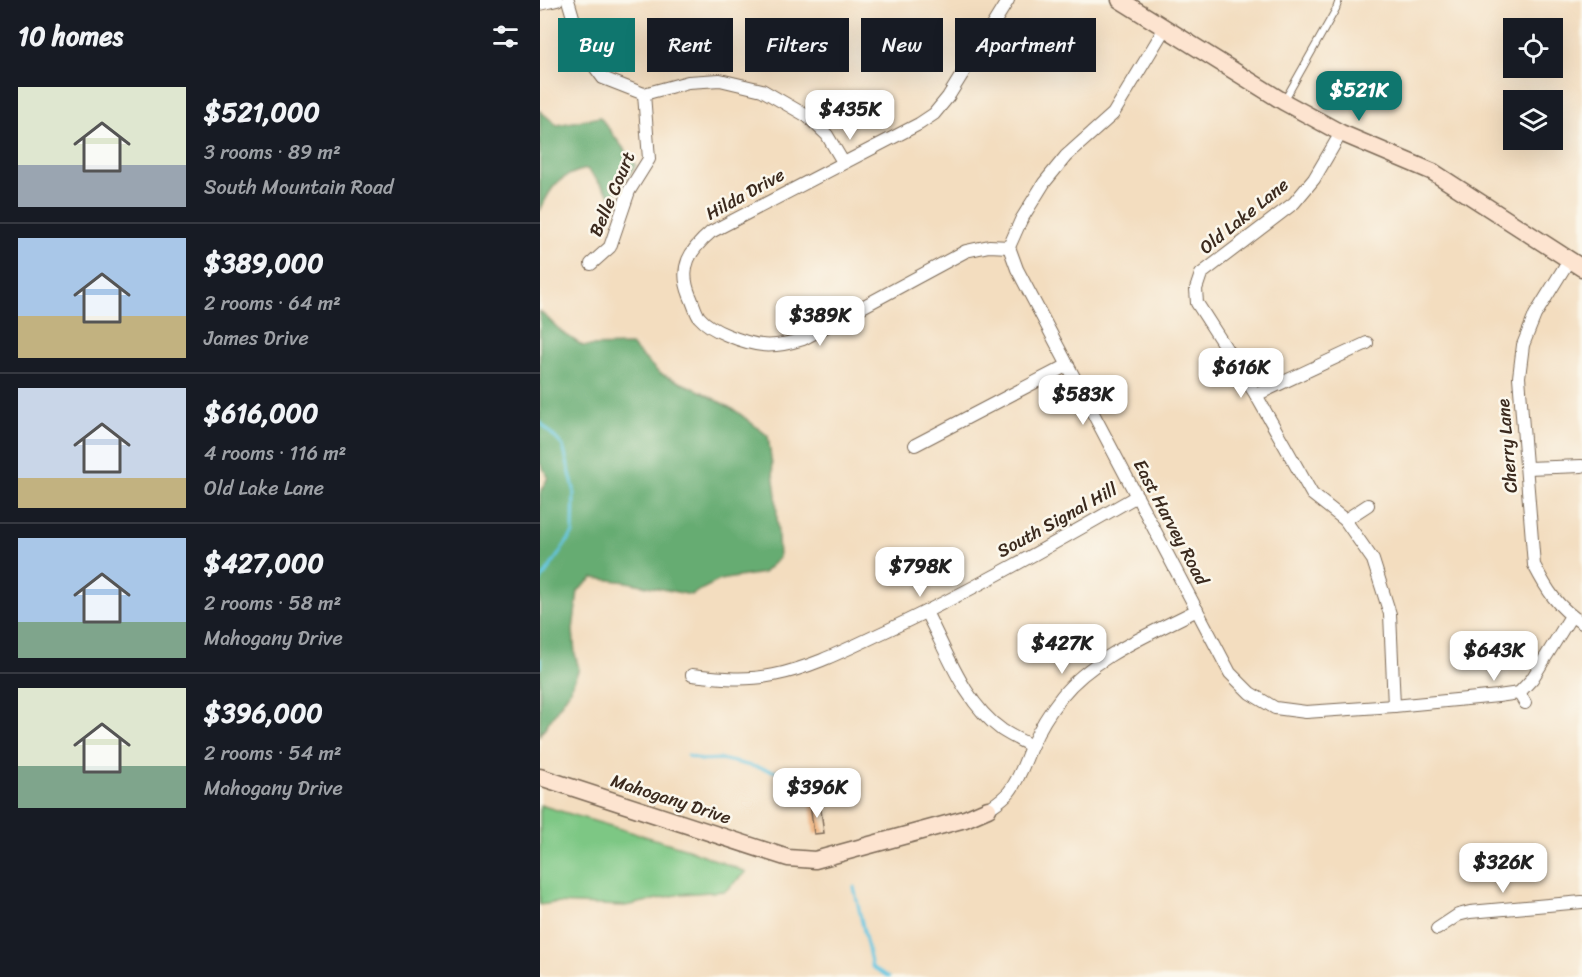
<!DOCTYPE html>
<meta charset="utf-8">
<style>
:root{--surface:#171b24;--page:#20242c;--text:#f1f3f6;--muted:#9ea1a6;--line:#363941;--accent:#0f766e}
body{margin:0;font-family:Sriracha,sans-serif;background:var(--page);color:var(--text);height:100vh;display:flex;flex-direction:column;font-size:22px;white-space:nowrap}
*{box-sizing:border-box;margin:0}
p{font-size:20px;color:var(--muted)}
.icon{flex:none;width:33px;height:33px;fill:none;stroke:currentColor;stroke-width:2;stroke-linecap:round;stroke-linejoin:round}
.map{position:relative;flex:1;overflow:hidden}
.details{display:flex;flex-direction:column;background:var(--surface);width:540px}
.details>*{flex:none}
.top-card{position:absolute;left:18px;top:18px;width:570px;height:54px;display:flex;gap:12px}
.fabs{position:absolute;left:963px;top:18px;display:grid;gap:12px}
.fabs a{display:grid;place-items:center;width:60px;height:60px;border-radius:0px;background:var(--surface);box-shadow:0 6px 24px #0002;font-size:30px}
.price{position:absolute;translate:-50% -51px;padding:0 14px;border-radius:12px;background:#fff;color:#222;font-size:20px;line-height:39px;filter:drop-shadow(0 2px 3px #0008)}
.price::after{content:'';position:absolute;left:50%;top:36px;width:18px;height:14px;margin-left:-9px;background:inherit;clip-path:polygon(0 0,100% 0,50% 100%)}
.price.current{background:var(--accent);color:#fff}
ul{padding:0;list-style:none}
li{display:flex;align-items:center;gap:18px;height:150px;padding:0 18px}
li+li{border-top:2px solid var(--line)}
li span{display:grid;place-items:center;flex:none;width:168px;height:120px;border-radius:0px;color:#555}
li>.icon{margin-inline-start:auto}
span .icon{width:72px;height:72px;fill:#fffc;stroke-width:1}
li b{font-size:26px}
h2{display:flex;justify-content:space-between;align-items:center;height:72px;padding:0 18px;font-size:26px}
.pill{padding:0 21px;border-radius:0px;background:var(--surface);box-shadow:0 6px 24px #0002;font-size:21px;line-height:54px}
.pill.current{background:var(--accent);color:#fff}
main{display:flex;flex:1;min-height:0}
.map>svg:first-child{display:block}
</style>
<main>
<section class="details">
<h2>10 homes<svg class="icon" aria-label="filters" viewBox="0 0 24 24"><path d="M4 7h16M4 17h16"/><circle cx="9" cy="7" r="2"/><circle cx="15" cy="17" r="2"/></svg></h2>
<ul>
<li><span style="background:linear-gradient(#dfe7d0 65%,#9aa5b1 0)"><svg class="icon" aria-label="home" viewBox="0 0 24 24"><path d="M3 11l9-7 9 7M6 9v11h12V9"/></svg></span><div><b>$521,000</b><p>3 rooms · 89 m²</p><p>South Mountain Road</p></div></li>
<li><span style="background:linear-gradient(#a9c7e8 65%,#c2b280 0)"><svg class="icon" aria-label="home" viewBox="0 0 24 24"><path d="M3 11l9-7 9 7M6 9v11h12V9"/></svg></span><div><b>$389,000</b><p>2 rooms · 64 m²</p><p>James Drive</p></div></li>
<li><span style="background:linear-gradient(#c9d6e8 75%,#c2b280 0)"><svg class="icon" aria-label="home" viewBox="0 0 24 24"><path d="M3 11l9-7 9 7M6 9v11h12V9"/></svg></span><div><b>$616,000</b><p>4 rooms · 116 m²</p><p>Old Lake Lane</p></div></li>
<li><span style="background:linear-gradient(#a9c7e8 70%,#7fa58c 0)"><svg class="icon" aria-label="home" viewBox="0 0 24 24"><path d="M3 11l9-7 9 7M6 9v11h12V9"/></svg></span><div><b>$427,000</b><p>2 rooms · 58 m²</p><p>Mahogany Drive</p></div></li>
<li><span style="background:linear-gradient(#dfe7d0 65%,#7fa58c 0)"><svg class="icon" aria-label="home" viewBox="0 0 24 24"><path d="M3 11l9-7 9 7M6 9v11h12V9"/></svg></span><div><b>$396,000</b><p>2 rooms · 54 m²</p><p>Mahogany Drive</p></div></li>
</ul>
</section>
<div class="map">
<svg width="1042" height="977" viewBox="0 0 1042 977">
<rect width="100%" height="100%" fill="#fbf7ec"/>
<filter id="ink" filterUnits="userSpaceOnUse"><feTurbulence type="fractalNoise" baseFrequency=".0167" numOctaves="2"/><feDisplacementMap in="SourceGraphic" scale="12" xChannelSelector="R" yChannelSelector="G"/><feConvolveMatrix kernelMatrix="1 2 1 2 8 2 1 2 1" color-interpolation-filters="sRGB"/></filter>
<filter id="wash" filterUnits="userSpaceOnUse"><feTurbulence type="fractalNoise" baseFrequency=".008" numOctaves="4" result="noise"/><feDisplacementMap in="SourceGraphic" scale="24" xChannelSelector="R" yChannelSelector="G"/><feGaussianBlur stdDeviation="1.35" result="paint"/><feColorMatrix in="noise" values="0 0 0 0 0 0 0 0 0 0 0 0 0 0 0 0 0 1.4 0 .05"/><feComposite in="paint" operator="in"/></filter>
<g filter="url(#wash)">
<rect width="100%" height="100%" fill="#f3ddbf"/>
<!-- green -->
<path fill="#7dc784" stroke="#5c7851" stroke-width="1.5" d="M0 805 148 849 206 872 185 891 141 894 85 906 13 903 0 905Z"/>
<!-- forest -->
<g fill="#66ac72" stroke="#506b48" stroke-width="1.5">
<path d="M0 111 17 125 60 117 96 165 73 198 47 169C19 175 11 186 0 211Z"/>
<path d="M0 311 23 333 43 346 91 345 119 373 160 391 196 411 228 436 236 495 239 558 223 573 180 580 151 595 87 582 53 578 38 591 33 630 35 654 39 669 29 692 0 735V494L8 477 0 463Z"/>
</g>
<g fill="none" stroke-linecap="round" stroke-linejoin="round">
<!-- stream -->
<g stroke="#64c6e2" stroke-width="3">
<path d="M0 422 23 446 34 489 33 533 0 582"/>
<path d="M0 659V667"/>
<path d="M148 756 161 760 181 759 237 772"/>
<path d="M314 887 332 967 349 977"/>
</g>
</g>
<g id="blocks">
<!-- building -->
<path fill="#edae78" d="M280 803 284 833 274 834 270 804Z"/>
</g>
</g>
<g filter="url(#ink)">
<use href="#blocks" fill-opacity="0" stroke="#7b6956" stroke-width="1.5"/>
<g fill="none" stroke-linecap="round" stroke-linejoin="round">
<!-- lane casing -->
<g stroke="#7b6956" stroke-width="8">
<path id="lane" d="M744 101 796 9 799 0"/>
</g>
<!-- street casing -->
<g stroke="#7b6956" stroke-width="14">
<g id="street">
<path d="M28 0 43 51 63 78 104 94 148 82 180 80 222 90 267 116 287 135 303 162"/>
<path d="M468 0 408 97 394 114 379 124 171 232C150 250 138 267 150 296 153 302 155 311 159 317 166 325 177 331 187 335 216 347 232 349 263 339L426 251 449 246 469 247"/>
<path d="M0 4 17 0"/>
<path d="M625 28 573 114 526 156 504 183 481 220 469 247 477 269 690 673 710 693 735 708 766 712 854 706 958 696 979 693 992 679 1031 616"/>
<path d="M801 133 774 179 754 203 661 274 656 289 657 303 716 395 772 494 805 520 833 560 850 614 854 706"/>
<path d="M1029 260 995 315 983 345 979 377 994 565C1007 590 1017 607 1042 623"/>
<path d="M51 264 70 247 89 191 109 159 104 94"/>
<path d="M716 395 827 343"/>
<path d="M375 445 528 365"/>
<path d="M987 468 1042 466"/>
<path d="M805 520 828 505"/>
<path d="M386 612C407 652 424 703 462 730 471 736 482 741 491 746"/>
<path d="M152 675C180 678 206 681 234 675 274 667 311 647 348 630 433 590 515 543 597 496"/>
<path d="M979 693 985 703"/>
<path d="M448 809C455 804 463 799 469 792 480 778 484 763 491 747 499 729 510 711 522 696 554 656 613 633 657 610"/>
<path d="M897 929 918 915 930 912 1042 902"/>
</g>
</g>
<!-- secondary casing -->
<g stroke="#7b6956" stroke-width="19">
<g id="secondary">
<path d="M580 0 744 102 801 133 893 172 1042 268"/>
<path d="M0 777 248 858 275 860 425 819 448 809"/>
</g>
</g>
<!-- lane -->
<use href="#lane" stroke="#fff" stroke-width="6"/>
<!-- street -->
<use href="#street" stroke="#fff" stroke-width="12"/>
<!-- secondary -->
<use href="#secondary" stroke="#fde4d0" stroke-width="16"/>
</g>
</g>
<g text-anchor="middle" stroke-width="5" stroke-linejoin="round" paint-order="stroke">
<!-- street labels -->
<g font-size="18" fill="#3b2a1e" stroke="#fbf7ec">
<text transform="translate(72 194) rotate(-67)" y="6">Belle Court</text>
<text transform="translate(205 194) rotate(-29)" y="6">Hilda Drive</text>
<text transform="translate(704 216) rotate(-39)" y="6">Old Lake Lane</text>
<text transform="translate(967 446) rotate(-95)" y="6">Cherry Lane</text>
<text transform="translate(517 520) rotate(-29)" y="6">South Signal Hill</text>
<text transform="translate(631 522) rotate(62)" y="6">East Harvey Road</text>
<text transform="translate(131 799) rotate(18)" y="6">Mahogany Drive</text>
</g>
</g>
</svg>
<div class="fabs">
<a><svg class="icon" aria-label="locate" viewBox="0 0 24 24"><circle cx="12" cy="12" r="6"/><path d="M12 2v4M12 18v4M2 12h4M18 12h4"/></svg></a>
<a><svg class="icon" aria-label="layers" viewBox="0 0 24 24"><path d="M12 4l9 5-9 5-9-5zM3 14l9 5 9-5"/></svg></a>
</div>
<b class="price current" style="left:819px;top:122px">$521K</b>
<b class="price" style="left:310px;top:141px">$435K</b>
<b class="price" style="left:280px;top:347px">$389K</b>
<b class="price" style="left:701px;top:399px">$616K</b>
<b class="price" style="left:543px;top:426px">$583K</b>
<b class="price" style="left:380px;top:598px">$798K</b>
<b class="price" style="left:522px;top:675px">$427K</b>
<b class="price" style="left:954px;top:682px">$643K</b>
<b class="price" style="left:277px;top:819px">$396K</b>
<b class="price" style="left:963px;top:894px">$326K</b>
<div class="top-card">
<a class="pill current">Buy</a>
<a class="pill">Rent</a>
<a class="pill">Filters</a>
<a class="pill">New</a>
<a class="pill">Apartment</a>
</div>
</div>
</main>
